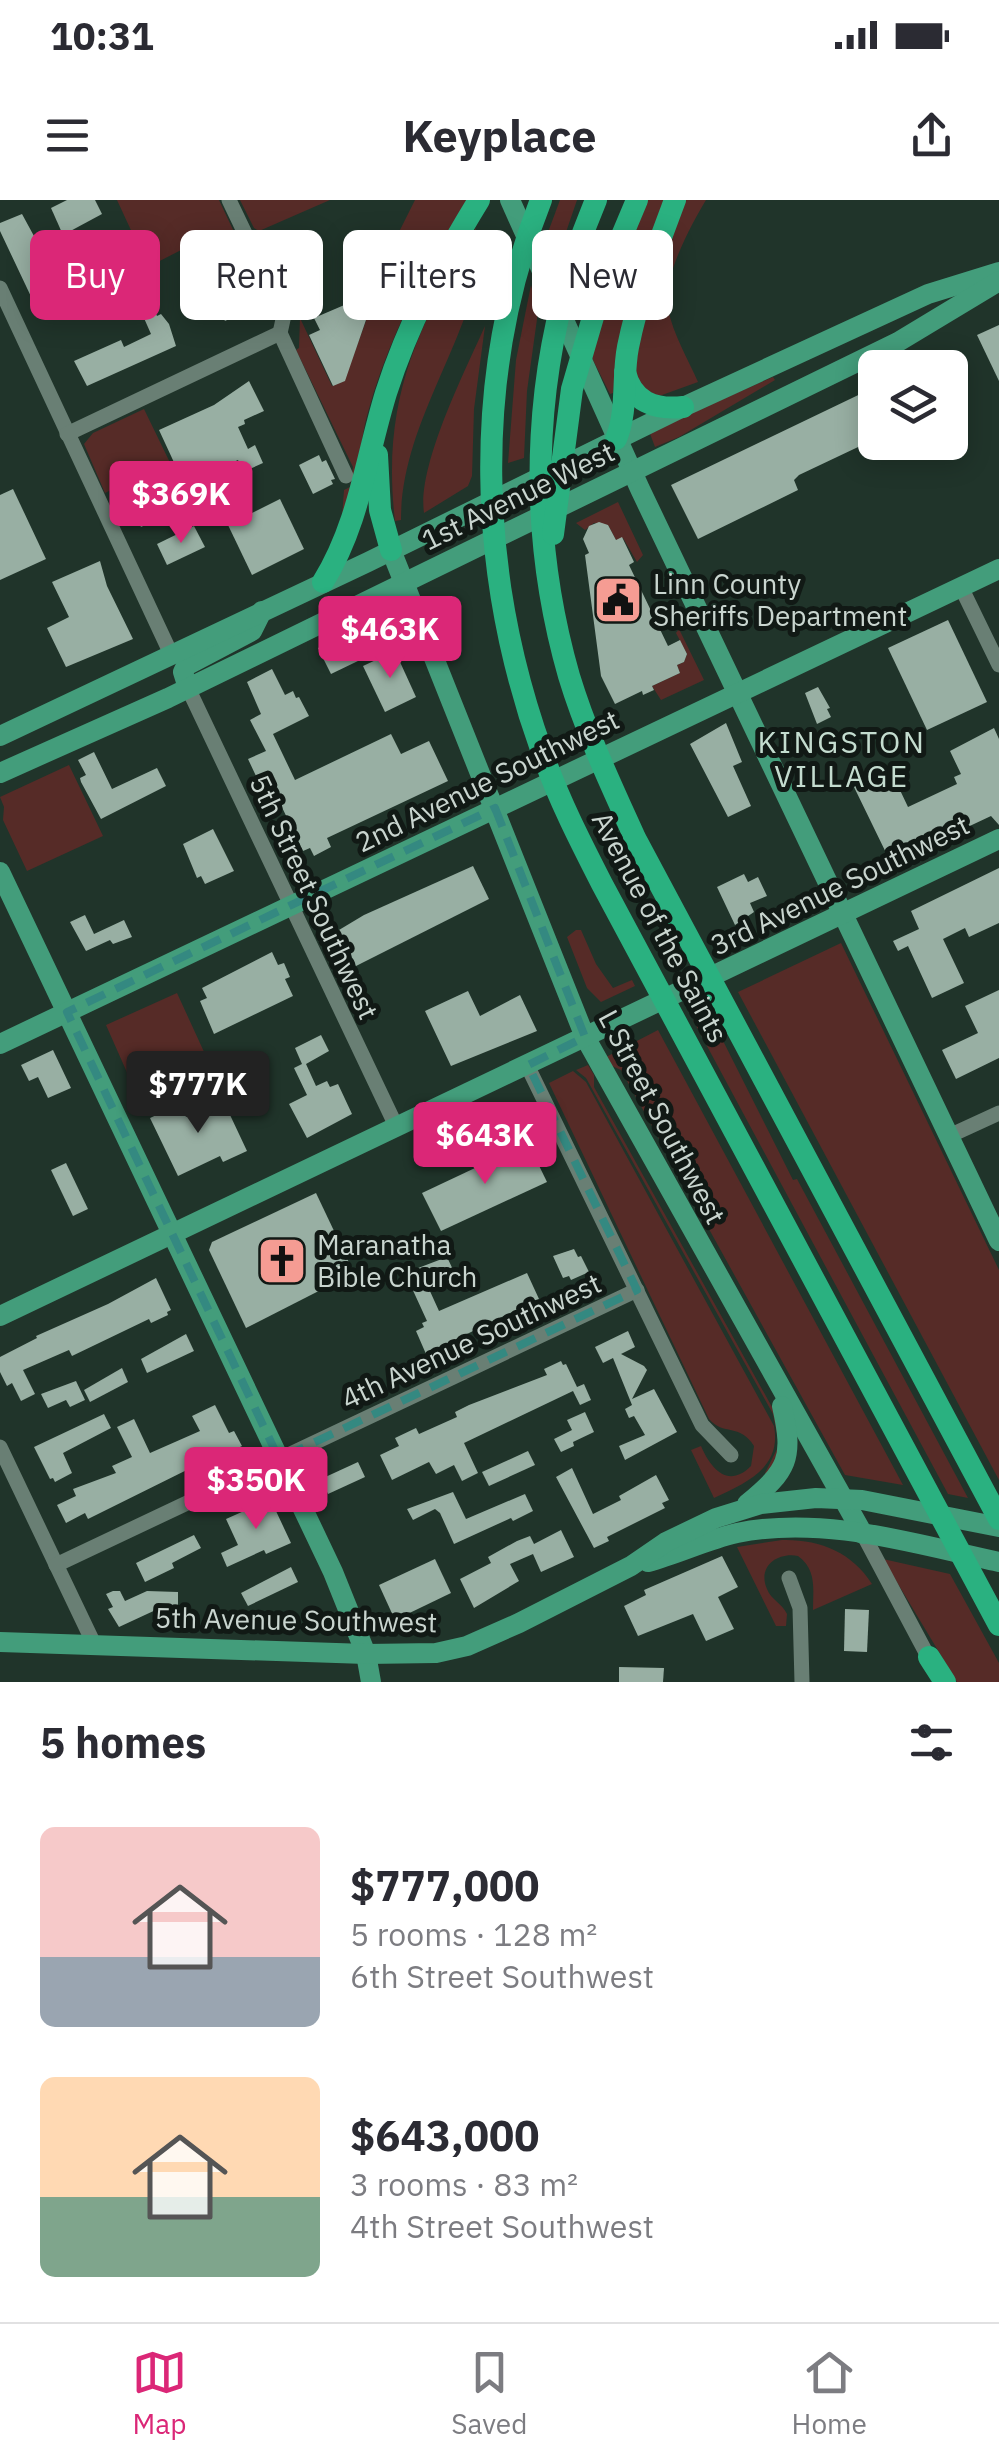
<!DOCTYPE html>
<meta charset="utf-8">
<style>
:root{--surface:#fff;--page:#f2f2f3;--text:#2b2b33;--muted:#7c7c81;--line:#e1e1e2;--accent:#db2777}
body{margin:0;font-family:"IBM Plex Sans",sans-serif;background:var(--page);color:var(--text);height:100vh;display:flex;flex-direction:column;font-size:38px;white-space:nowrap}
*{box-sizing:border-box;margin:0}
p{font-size:32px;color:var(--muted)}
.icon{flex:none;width:55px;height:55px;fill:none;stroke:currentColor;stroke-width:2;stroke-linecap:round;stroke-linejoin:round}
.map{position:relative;height:1482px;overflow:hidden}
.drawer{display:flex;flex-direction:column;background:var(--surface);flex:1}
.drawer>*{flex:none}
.top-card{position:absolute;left:30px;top:30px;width:940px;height:90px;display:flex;gap:20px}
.fabs{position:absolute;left:858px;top:150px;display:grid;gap:20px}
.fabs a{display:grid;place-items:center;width:110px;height:110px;border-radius:15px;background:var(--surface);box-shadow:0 5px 25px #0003;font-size:50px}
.price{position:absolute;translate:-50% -85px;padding:0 22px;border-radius:10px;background:var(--accent);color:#fff;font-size:32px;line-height:65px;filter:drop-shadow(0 2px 5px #0008)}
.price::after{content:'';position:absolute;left:50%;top:60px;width:30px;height:22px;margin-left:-15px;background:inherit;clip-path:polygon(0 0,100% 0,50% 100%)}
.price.selected{background:#222;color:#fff}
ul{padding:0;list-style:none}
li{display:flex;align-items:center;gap:30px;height:250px;padding:0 40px}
li span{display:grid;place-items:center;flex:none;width:280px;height:200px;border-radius:15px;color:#555}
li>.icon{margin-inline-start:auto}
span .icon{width:120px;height:120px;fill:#fffc;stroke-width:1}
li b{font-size:42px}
h2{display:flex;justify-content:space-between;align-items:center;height:120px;padding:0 40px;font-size:42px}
.tag{padding:0 35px;border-radius:15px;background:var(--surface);box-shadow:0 5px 25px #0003;font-size:35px;line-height:90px}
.tag.selected{background:var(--accent);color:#fff}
.status{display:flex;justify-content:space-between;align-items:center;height:70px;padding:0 50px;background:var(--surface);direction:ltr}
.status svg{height:28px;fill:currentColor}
header{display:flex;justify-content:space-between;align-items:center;height:130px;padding:0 40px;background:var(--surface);font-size:45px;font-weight:800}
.tab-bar{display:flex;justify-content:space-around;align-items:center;height:140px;border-top:2px solid var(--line);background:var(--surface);font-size:28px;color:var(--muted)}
.tab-bar a{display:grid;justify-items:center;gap:5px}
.tab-bar .selected{color:var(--accent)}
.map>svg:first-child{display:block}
</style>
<div class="status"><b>10:31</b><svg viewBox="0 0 49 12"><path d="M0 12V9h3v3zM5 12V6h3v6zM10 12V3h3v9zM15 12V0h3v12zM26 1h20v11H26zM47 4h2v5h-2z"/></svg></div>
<header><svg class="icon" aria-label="menu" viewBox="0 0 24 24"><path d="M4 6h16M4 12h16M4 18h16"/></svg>Keyplace<svg class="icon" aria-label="share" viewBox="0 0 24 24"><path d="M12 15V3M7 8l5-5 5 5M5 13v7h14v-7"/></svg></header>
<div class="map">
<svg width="999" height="1482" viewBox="0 0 999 1482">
<rect width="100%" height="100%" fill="#20342a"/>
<!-- green -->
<g fill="#562b27">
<path d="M117 0H219L251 68 208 89 187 47 148 67Z"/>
<path d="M240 0H330L259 31 254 28Z"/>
<path d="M415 0H467C427 65 388 138 368 212 358 246 361 287 342 317L344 290 350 287 353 267 296 150 299 148 300 118 332 186 344 181 366 121 356 100 379 88 389 52Z"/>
<path d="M560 0H577L552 73 541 51Z"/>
<path d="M644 0H666L617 161 613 193 610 194 590 154Z"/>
<path d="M683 0H706C691 25 661 80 668 109 673 134 688 159 698 182L651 199 633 174 640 129Z"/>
<path d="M476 28V55L482 56C466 148 401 226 401 320L395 321C381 202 417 127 476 28Z"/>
<path d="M531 85 538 112 527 191 524 258 508 263 516 160Z"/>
<path d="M485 126 474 209 472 276 468 286 424 313C417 266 465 171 485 126Z"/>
<path d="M773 177 775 180 679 237 655 247 649 231Z"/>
<path d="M144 209 191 306 168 317 147 272 105 293 84 244 93 233Z"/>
<path d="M618 302 643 355 637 362 623 338 616 340 608 325 594 323 585 330 576 323Z"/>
<path d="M679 429 704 480 661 500 652 486 680 473 677 465 684 462 687 454 676 433Z"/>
<path d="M69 565 103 636 27 671 3 620 4 607 0 597Z"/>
<path d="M576 730H581L596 764 613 788 632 780 635 786 601 802 587 788 567 737Z"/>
<path d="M841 743 999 1070V1280L738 792Z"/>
<path d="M177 793 205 854 166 872 161 863 129 877 106 825Z"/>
<path d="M709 813 793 980 797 979 968 1298 948 1294 693 820Z"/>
<path d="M658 830 903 1285 845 1275 621 870 612 866 606 857Z"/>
<path d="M588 865 594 875V887L777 1216 783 1231 770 1278 765 1273 779 1245 773 1214 586 878 576 870Z"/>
<path d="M573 871 586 882 774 1226C782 1268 746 1283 714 1298L691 1250 701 1246C711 1269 728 1289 751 1266L754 1246C740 1223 723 1236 709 1219L549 883Z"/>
<path d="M782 1340C819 1339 852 1352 872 1384L813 1410C813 1389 817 1370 798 1356 778 1352 757 1366 767 1389 771 1400 782 1403 787 1414L786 1426H776L737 1347Z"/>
<path d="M883 1359 950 1374 999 1463V1482H957Z"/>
</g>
<!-- building -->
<g fill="#98afa3">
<path d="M67 0H95L102 14 63 35 51 8Z"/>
<path d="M22 14 53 71 79 57 86 69 58 85 61 94 35 105 0 31V23Z"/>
<path d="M141 80 157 116 161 114 169 124 176 146 87 186 74 161 121 140 124 147 151 134 136 100 115 110 109 98Z"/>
<path d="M234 83 242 113 225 121 209 94Z"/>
<path d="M356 100 366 120 345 181 333 186 309 135 320 130 314 118Z"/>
<path d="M999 125V181L977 135Z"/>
<path d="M249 181 264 211 244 220 245 224 238 227 248 249 255 245 263 263 243 272 238 260 184 284 159 230 214 205Z"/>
<path d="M875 187V239L799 275 794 280 798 290 698 339 671 285Z"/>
<path d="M319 255 322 262 326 260 335 279 331 280 333 284 313 294 299 265Z"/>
<path d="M140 279 145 289 149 287 160 312 150 316 152 322 141 327 122 287Z"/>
<path d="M13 289 46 359 0 380V295Z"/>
<path d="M280 299 304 349 252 375 228 325Z"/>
<path d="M599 322 608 325 616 340 622 337 634 362 629 365 668 446 680 440 687 454 684 462 677 465 680 473 652 486 654 490 643 495 642 491 615 504 601 476 585 355 589 353 583 339 589 326Z"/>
<path d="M194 326 205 347 167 365 157 344Z"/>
<path d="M100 361 107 386 133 439 66 467 47 428 69 417 52 382Z"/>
<path d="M948 420 987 502 927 530 888 448Z"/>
<path d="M347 434 360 460 331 474 318 448Z"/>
<path d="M395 451 416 497 385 512 363 466Z"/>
<path d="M272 469 285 495 293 491 296 498 299 497 309 516 273 534 295 580 391 534 401 554 429 541 448 581 327 638 331 647 314 656 310 648 303 651 265 572 256 576 248 559 266 551 250 520 261 514 247 482Z"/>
<path d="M818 487 830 508 827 509 831 517 817 524 805 493Z"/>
<path d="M726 523 742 562 733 566 751 606 728 617 690 544Z"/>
<path d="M994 528 999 539V625L991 616 891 663 854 587 890 569 908 607 957 584 954 577 961 574 950 551Z"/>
<path d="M94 552 112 589 157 568 166 586 101 619 81 582 80 578 86 575 78 560Z"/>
<path d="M213 629 234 671 205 684 201 676 197 678 183 644Z"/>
<path d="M473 666 489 699 356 766 339 730 364 715Z"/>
<path d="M999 668V723L969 737 965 728 943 739 964 783 932 798 908 746 898 751 893 741 919 729 911 711Z"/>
<path d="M744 674 748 682 758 677 767 696 750 703 754 712 735 725 717 687Z"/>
<path d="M85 715 94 734 124 720 132 737 113 744 110 740 86 751 70 722Z"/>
<path d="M272 752 278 765 284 763 290 777 285 779 293 796 214 834 200 801 207 798 202 788Z"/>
<path d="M999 790V858L956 879 942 850 978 833 965 806Z"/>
<path d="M468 791 480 816 520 795 537 831 451 866 425 811Z"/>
<path d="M321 835 329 851 306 864 316 886 327 881 330 887 338 884 352 914 307 938 289 904 307 895 294 868 302 864 295 848Z"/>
<path d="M53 850 71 888 48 898 38 877 29 881 21 865Z"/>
<path d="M223 900 247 951 223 962 220 956 178 976 150 918 180 904 186 917Z"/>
<path d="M528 943 547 982 441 1031 422 993Z"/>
<path d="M66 963 88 1009 73 1016 51 970Z"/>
<path d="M316 993 354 1073 246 1128 209 1050 212 1042Z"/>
<path d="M574 1049 578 1057 581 1056 589 1072 571 1080 569 1076 563 1078 553 1056Z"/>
<path d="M447 1057 456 1076 429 1089 439 1111 527 1073 539 1099 426 1154 416 1131 424 1127 422 1123 427 1121 405 1073Z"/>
<path d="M156 1078 171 1110 167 1112 168 1115 151 1123 149 1119 72 1156 69 1150 23 1170 35 1194 21 1201 12 1183 7 1186 0 1172V1157L37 1138 36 1136 108 1104Z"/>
<path d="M628 1131 635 1147 621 1154 644 1166 647 1170 632 1199 654 1189 677 1232 625 1260 619 1246 645 1235 634 1216 629 1218 625 1209 632 1205 613 1158 603 1163 595 1147Z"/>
<path d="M186 1134 194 1151 147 1173 141 1159Z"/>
<path d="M561 1161 563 1165 566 1164 577 1187 584 1184 591 1200 580 1205 573 1191 464 1243 478 1273 462 1281 454 1265 436 1274 429 1262 392 1280 380 1255 399 1246 395 1238 416 1228 419 1234 457 1217 455 1212 469 1205 547 1175 544 1169Z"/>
<path d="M122 1168 128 1182 90 1202 84 1190Z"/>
<path d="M76 1181 85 1200 70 1207 66 1200 48 1208 41 1194Z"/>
<path d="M215 1205 229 1233 234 1231 242 1246 217 1258 215 1256 88 1319 85 1313 66 1323 57 1305 76 1296 73 1289 116 1273 112 1266 132 1257 117 1227 134 1219 150 1253 200 1231 192 1216Z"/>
<path d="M585 1212 594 1232 573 1242 574 1246 561 1252 554 1239 572 1230 567 1220Z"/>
<path d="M104 1214 111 1228 63 1253 72 1273 55 1282 53 1278 50 1279 34 1247Z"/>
<path d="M528 1251 535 1265 489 1286 482 1272Z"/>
<path d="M358 1262 365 1277 328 1294 321 1279Z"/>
<path d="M572 1268 593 1314 621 1300 619 1296 656 1275 669 1300 662 1303 665 1308 607 1337 609 1341 594 1348 556 1277Z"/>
<path d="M453 1292 466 1319 525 1294 533 1311 513 1321 511 1318 454 1344 440 1313 435 1309 413 1320 407 1309Z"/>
<path d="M268 1294 291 1343 266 1354 264 1350 227 1367 221 1353 238 1345 226 1319 253 1307 251 1302Z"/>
<path d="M561 1330 574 1357 541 1372 533 1354 510 1364 519 1381 474 1408 460 1379 491 1363 488 1357 517 1341 530 1336 534 1344Z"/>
<path d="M194 1335 201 1348 172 1363 174 1368 145 1382 136 1363Z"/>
<path d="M722 1356 738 1387 718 1397 734 1429 706 1441 693 1414 638 1436 624 1406 646 1395 644 1390Z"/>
<path d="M435 1359 451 1393 395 1420 379 1385Z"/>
<path d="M291 1367 298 1382 248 1406 241 1393Z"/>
<path d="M113 1391H120L125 1401 147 1391 178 1392V1422L160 1421V1408L119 1427 108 1409 113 1407 106 1394Z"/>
<path d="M845 1409 869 1410 867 1452 844 1451Z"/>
<path d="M619 1467 664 1468 663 1482H619Z"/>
</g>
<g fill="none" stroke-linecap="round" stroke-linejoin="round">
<!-- minor -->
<g stroke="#697f74" stroke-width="15">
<path d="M229 0 284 115 280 133 346 276"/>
<path d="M0 88 171 454"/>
<path d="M67 234 280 133"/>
<path d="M961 387 999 465"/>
<path d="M188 488 396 926"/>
<path d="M527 865 702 1225 731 1255"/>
<path d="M949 936 999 913"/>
<path d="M0 1247 94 1444"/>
<path d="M863 1334 931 1462"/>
<path d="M56 1365 637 1090"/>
<path d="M789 1378 800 1408 802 1482"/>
</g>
<!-- major -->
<g stroke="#439d7b" stroke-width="20">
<path d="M510 0 640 289 999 1041"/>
<path d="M391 350 585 837 863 1334"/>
<path d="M188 488 183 472 186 466 252 431 262 411"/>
<path d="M0 536 368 362 683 207 928 94 999 72"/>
<path d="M0 573 168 498 898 142 999 81"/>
<path d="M0 672 333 1372 366 1454 371 1482"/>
<path d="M0 844 999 369"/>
<path d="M0 1116 999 639"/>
<path d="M747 1304C788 1270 794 1259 782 1206"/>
<path d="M648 1362C678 1354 706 1340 737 1333 824 1315 914 1344 999 1362"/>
<path d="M0 1442 366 1454 436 1453 467 1446 519 1423 631 1366 666 1342 716 1318 761 1304 816 1298 862 1300 999 1327"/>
</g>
<!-- highway -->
<g stroke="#2ab180" stroke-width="22">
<path d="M541 0C471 177 478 374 542 552 558 598 580 641 602 684L999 1425"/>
<path d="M596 0C532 151 524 319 569 476 586 532 611 585 635 638L999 1319"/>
<path d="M625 172C632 202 655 210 683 207"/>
<path d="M616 239C628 211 622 177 628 147 638 97 657 48 675 0"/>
<path d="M377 255 380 310 391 350"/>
<path d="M553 334 572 189 605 76 637 0"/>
<path d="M323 382C359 324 366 258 386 193 408 124 441 62 479 0"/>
<path d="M929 1457 945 1482"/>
</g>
</g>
<!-- marked area -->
<path fill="none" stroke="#348981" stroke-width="8" stroke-dasharray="20 12" stroke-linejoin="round" d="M495 608 585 837 528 865 637 1090 279 1259 67 812Z"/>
<!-- icons -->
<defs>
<g id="civic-square" transform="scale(2.5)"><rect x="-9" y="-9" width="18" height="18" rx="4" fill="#f59c93" stroke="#111915"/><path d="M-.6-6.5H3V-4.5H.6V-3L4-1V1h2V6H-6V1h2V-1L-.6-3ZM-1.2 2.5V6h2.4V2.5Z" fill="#111"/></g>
<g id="church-square" transform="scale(2.5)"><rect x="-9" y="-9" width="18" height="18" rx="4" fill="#f59c93" stroke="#111915"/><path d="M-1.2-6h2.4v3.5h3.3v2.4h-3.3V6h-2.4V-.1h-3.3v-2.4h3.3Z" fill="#111"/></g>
</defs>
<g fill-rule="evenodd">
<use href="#civic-square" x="618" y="400"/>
<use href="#church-square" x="282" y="1061"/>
</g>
<g text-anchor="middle" stroke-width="10" stroke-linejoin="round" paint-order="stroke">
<!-- street labels -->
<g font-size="28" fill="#c9d5cf" stroke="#111915">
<text transform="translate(518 296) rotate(-26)" y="10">1st Avenue West</text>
<text transform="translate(487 581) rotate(-26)" y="10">2nd Avenue Southwest</text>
<text transform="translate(840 685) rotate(-26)" y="10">3rd Avenue Southwest</text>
<text transform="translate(314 697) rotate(65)" y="10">5th Street Southwest</text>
<text transform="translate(660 727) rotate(62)" y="10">Avenue of the Saints</text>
<text transform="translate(662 917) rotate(62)" y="10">L Street Southwest</text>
<text transform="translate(471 1141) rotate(-25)" y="10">4th Avenue Southwest</text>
<text transform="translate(296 1420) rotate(1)" y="10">5th Avenue Southwest</text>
</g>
<!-- poi labels -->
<g font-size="28" fill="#c9d5cf" stroke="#111915" text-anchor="start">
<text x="653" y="394">Linn County<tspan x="653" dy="32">Sheriffs Department</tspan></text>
<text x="317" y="1055">Maranatha<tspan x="317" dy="32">Bible Church</tspan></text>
</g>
<!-- neighbourhood labels -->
<g font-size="30" letter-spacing="2.5" fill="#c4dccf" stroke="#111915">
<text x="842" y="553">KINGSTON<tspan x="842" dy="34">VILLAGE</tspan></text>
</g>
</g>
</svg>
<div class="fabs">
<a><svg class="icon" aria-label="layers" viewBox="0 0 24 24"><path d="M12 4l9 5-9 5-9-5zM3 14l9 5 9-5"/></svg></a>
</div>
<b class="price" style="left:181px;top:346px">$369K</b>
<b class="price" style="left:390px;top:481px">$463K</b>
<b class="price selected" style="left:198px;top:936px">$777K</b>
<b class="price" style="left:485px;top:987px">$643K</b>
<b class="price" style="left:256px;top:1332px">$350K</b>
<div class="top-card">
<a class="tag selected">Buy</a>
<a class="tag">Rent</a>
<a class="tag">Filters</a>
<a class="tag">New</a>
</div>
</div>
<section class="drawer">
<h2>5 homes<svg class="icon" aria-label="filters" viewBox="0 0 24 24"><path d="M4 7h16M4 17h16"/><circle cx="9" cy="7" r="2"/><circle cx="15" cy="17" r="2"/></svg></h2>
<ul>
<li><span style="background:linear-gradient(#f6c9c9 65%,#9aa5b1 0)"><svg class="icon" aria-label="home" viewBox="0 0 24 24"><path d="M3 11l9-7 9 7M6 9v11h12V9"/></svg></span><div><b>$777,000</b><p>5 rooms · 128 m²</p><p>6th Street Southwest</p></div></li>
<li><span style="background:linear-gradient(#ffd9b3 60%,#7fa58c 0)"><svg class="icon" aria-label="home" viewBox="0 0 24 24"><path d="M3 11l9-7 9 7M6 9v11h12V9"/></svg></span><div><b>$643,000</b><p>3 rooms · 83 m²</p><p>4th Street Southwest</p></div></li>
</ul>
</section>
<nav class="tab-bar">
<a class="selected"><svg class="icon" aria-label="map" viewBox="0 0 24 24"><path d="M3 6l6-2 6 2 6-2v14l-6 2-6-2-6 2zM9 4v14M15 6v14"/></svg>Map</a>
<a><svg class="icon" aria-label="saved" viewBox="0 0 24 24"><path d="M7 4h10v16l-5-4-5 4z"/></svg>Saved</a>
<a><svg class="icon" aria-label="home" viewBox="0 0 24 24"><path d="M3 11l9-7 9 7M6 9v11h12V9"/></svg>Home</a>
</nav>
